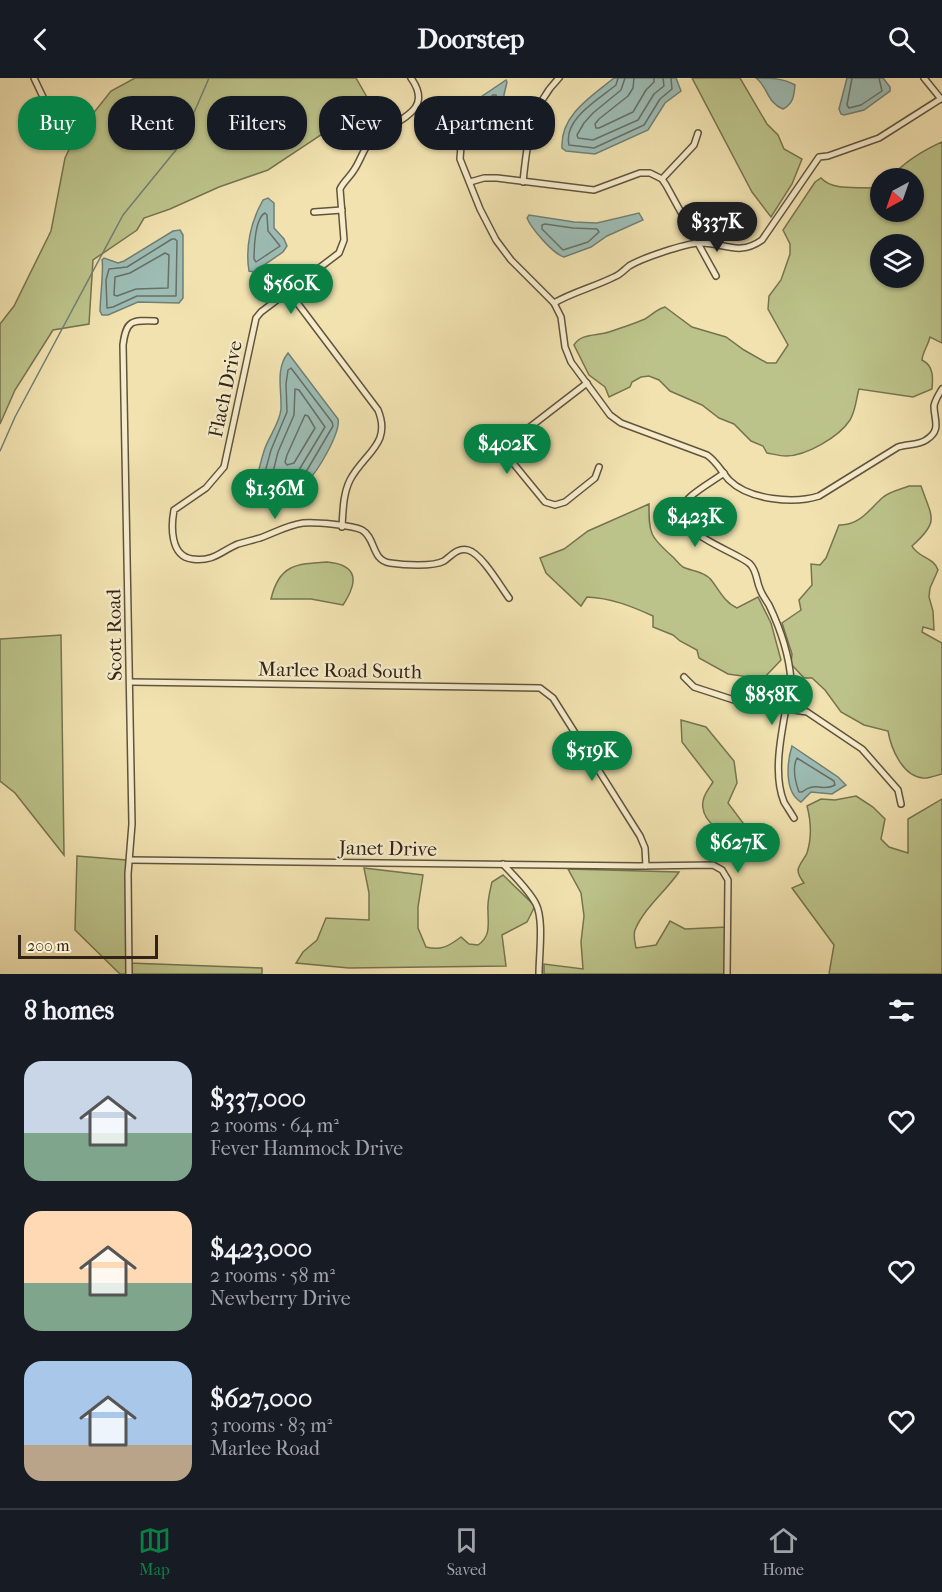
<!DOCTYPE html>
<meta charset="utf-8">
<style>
:root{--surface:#171b24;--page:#242831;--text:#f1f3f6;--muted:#9ea1a6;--line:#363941;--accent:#0b8043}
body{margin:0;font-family:"IM FELL French Canon",serif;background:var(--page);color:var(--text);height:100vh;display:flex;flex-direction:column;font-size:22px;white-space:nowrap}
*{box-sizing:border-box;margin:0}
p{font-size:20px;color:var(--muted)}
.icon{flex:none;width:33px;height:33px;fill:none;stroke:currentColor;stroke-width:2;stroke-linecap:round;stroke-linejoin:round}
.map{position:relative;height:896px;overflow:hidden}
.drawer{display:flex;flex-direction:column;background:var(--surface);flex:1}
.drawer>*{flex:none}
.hud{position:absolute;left:18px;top:18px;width:600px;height:54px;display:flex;gap:12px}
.needle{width:39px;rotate:220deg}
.tools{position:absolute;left:870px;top:90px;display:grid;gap:12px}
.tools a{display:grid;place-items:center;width:54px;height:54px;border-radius:50%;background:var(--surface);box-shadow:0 2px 4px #0004;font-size:30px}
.scale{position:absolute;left:18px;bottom:15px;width:140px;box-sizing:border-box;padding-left:6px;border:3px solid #312416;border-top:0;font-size:16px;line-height:21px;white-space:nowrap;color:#312416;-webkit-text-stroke:4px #f6eccc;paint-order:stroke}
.price{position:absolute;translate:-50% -51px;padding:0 14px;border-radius:21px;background:var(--accent);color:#fff;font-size:20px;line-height:39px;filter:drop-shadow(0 2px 3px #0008)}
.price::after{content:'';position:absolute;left:50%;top:36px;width:18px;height:14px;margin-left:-9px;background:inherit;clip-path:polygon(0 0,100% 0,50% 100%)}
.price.active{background:#222;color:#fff}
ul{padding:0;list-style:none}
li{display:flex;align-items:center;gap:18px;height:150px;padding:0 24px}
li span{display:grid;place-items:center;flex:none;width:168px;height:120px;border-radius:18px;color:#555}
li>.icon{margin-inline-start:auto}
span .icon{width:72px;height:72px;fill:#fffc;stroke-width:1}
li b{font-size:26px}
h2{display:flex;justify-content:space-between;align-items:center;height:72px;padding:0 24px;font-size:26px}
.chip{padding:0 21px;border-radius:24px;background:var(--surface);box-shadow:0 2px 4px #0004;font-size:21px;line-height:54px}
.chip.active{background:var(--accent);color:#fff}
header{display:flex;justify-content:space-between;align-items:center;height:78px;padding:0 24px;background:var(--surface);font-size:27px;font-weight:700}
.tabs{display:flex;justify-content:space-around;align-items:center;height:84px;border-top:2px solid var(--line);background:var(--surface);font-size:16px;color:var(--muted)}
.tabs a{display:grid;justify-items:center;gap:3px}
.tabs .active{color:var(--accent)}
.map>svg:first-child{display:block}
</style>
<header><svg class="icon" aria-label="back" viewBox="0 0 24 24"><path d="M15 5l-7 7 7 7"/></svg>Doorstep<svg class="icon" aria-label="search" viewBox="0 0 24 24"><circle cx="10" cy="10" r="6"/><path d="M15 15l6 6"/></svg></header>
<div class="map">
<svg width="942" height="896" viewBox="0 0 942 896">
<rect width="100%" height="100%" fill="#f1e2b0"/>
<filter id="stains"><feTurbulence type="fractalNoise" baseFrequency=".00333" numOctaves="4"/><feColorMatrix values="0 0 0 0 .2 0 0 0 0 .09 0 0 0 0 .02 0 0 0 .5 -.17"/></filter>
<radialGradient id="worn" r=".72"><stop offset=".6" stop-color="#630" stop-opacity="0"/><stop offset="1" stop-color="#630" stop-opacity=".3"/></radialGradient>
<!-- green -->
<g fill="#bcc38a" stroke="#767450" stroke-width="1.5" fill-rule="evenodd">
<path d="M135 0H356L368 21 339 45 268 92 219 109 170 131 144 140 137 152 93 182 89 246 53 252 15 312 0 346V246L14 228 51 153 65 80 76 57 111 13Z"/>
<path d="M692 0H740L767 46 778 57 784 71 802 81 792 106 771 139 752 114Z"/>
<path d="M942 64V265L930 259C928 268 923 273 922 282 934 288 933 300 932 311L913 319 859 311C856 321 856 332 850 342 839 359 806 378 786 378 780 378 773 376 767 375L763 368 751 363 734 346 719 340 702 327 670 313 659 302 649 298 641 299 632 304 630 309 609 319 605 309 589 297 574 267C581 255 597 258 609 254 618 251 636 245 645 241 653 236 657 231 665 229L692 249 726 259 744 272 767 285H776L788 267 768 231 769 218 781 202 790 176V166L783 152 815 104 821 100C835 115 863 107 880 111V134H914V100H890C905 83 922 73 942 64ZM880 166H914V200H880Z"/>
<path d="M909 408H921C932 440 940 443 912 468 918 480 934 479 938 492L930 510 929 519 933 533 934 552 923 549 922 554 942 565V696C937 697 928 701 923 700 902 698 891 670 888 653L864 647 841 634 825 612 812 600H804L791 586 792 576 782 545 801 532 799 522 812 507 811 486 820 487 826 480 839 447C859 448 869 432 882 420 888 414 901 411 909 408Z"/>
<path d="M649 426C649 456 650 459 673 479 676 482 679 486 683 489 691 493 706 494 712 503 719 512 725 525 737 530L758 519 771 545 781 582 763 601 728 596 699 580 697 572 680 563 673 557 653 549V538C631 528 611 520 587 519L581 528 546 495 540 480 564 471 588 453Z"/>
<path d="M327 484C359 487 358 504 343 527L311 521H271C279 487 295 486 327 484Z"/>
<path d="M61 557 64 777 15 715 0 703V561Z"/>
<path d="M681 642 706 649 734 683 737 705 728 725 752 757C736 766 727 764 715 750 710 744 704 739 703 730 701 720 708 712 713 704L682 664Z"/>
<path d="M856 718 873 729 885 741 881 761 889 769 908 775V741L942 721V896H829L834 867 792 810 804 805C801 801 798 797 798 792 799 786 805 780 807 775 812 759 811 743 807 728L821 721 835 722Z"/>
<path d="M77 778 126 782 129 885 262 890V896H120L75 852Z"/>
<path d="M364 790 423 797 418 829V850L426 869C441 873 449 868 461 859L469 866 478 867C491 858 488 847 488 833 487 823 490 813 492 804L503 797 535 828 527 844 502 857 506 888 349 890 296 885 303 874 317 862 326 840 369 842V815Z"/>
<path d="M568 791 679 794C666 813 644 830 635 852 633 857 635 865 636 870L656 867 670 843 685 851 727 849 728 896H544V886L583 891 581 864 584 838 581 815Z"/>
</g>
<!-- water -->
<g fill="#9dbcb4" stroke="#727f75" stroke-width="1.5">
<path d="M614 0H676L681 13 665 25 648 52 595 76 566 73 562 70C560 37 592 18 614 0Z"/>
<path d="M756 0C770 0 783 0 795 7 794 18 793 26 783 31 767 25 768 9 756 0Z"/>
<path d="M847 0H883L890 9V13L864 32 844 37 841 36 839 31Z"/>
<path d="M506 2 507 4 495 56 492 61H488L464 45 469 27Z"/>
<path d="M268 120 274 125V150L284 161 287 168 283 174 254 194 249 193C245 169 251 143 263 122Z"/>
<path d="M639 135 643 142 607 158 591 169 564 179C553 176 531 150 527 140L529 137 574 144 597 145Z"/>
<path d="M180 152 183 157V220L179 225 138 224 108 237H102L100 233C100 223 104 188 102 182L104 180 118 185 124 183 173 153Z"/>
<path d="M288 275 338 341C341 355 317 394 307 404L247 426 244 421C259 404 258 390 265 370 270 357 280 344 281 331 282 313 275 291 288 275Z"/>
<path d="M792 668 838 699 846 707 832 716 811 714 801 724C784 714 787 684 792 668Z"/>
</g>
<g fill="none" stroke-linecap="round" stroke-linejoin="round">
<!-- shore -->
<g stroke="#677065" stroke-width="1.5">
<path d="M618 0 616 7C599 21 563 41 569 67L594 70 644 47 660 21 672 11 671 0"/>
<path d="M625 0 621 12 593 35 584 45 577 57 578 60 593 62 638 42 654 16 664 8 663 0"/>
<path d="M634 0 633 10 628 18 599 41 595 46 596 50H599L633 34 646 12 654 4V0"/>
<path d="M852 0 847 27 849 30 861 27 882 13 879 0"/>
<path d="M493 17H496L497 20 490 51 487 53 473 45 472 43 475 30Z"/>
<path d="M265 135 267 137 268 153 280 168 256 184 254 181C254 170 255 140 265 135Z"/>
<path d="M545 146 573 150 597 151 599 154 588 164 563 172 542 151V147Z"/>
<path d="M172 161H175L177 163 176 218H137L113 229 107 230 106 202 109 191 127 189Z"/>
<path d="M165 175 169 177 168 210 136 211 117 218 114 217 115 199 130 195Z"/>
<path d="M291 290 332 344 333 348 303 399 263 413 261 409 271 372 287 334 286 306 288 292Z"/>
<path d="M295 311 299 312 325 349 299 392 274 401 272 398 278 374 294 337Z"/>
<path d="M305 337 308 338 315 350 294 385 287 387 285 384 287 377Z"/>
<path d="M797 680 834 703 835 707C823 714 816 703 802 714H799C795 703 792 690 797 680Z"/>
</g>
<!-- stream -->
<path stroke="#727f75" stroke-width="1.5" d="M0 373 15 339 123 137 180 67 209 0"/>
<!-- minor casing -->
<g stroke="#61543c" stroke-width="8">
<g id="minor">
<path d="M34 0 43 19"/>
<path d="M411 0C436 35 393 42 373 60 364 68 361 82 354 92 350 99 344 103 340 111L344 162 339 175 261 234 256 240 224 389 206 410 174 432C171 448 170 478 192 481 214 484 221 473 238 466 245 464 253 462 260 460 274 455 288 447 303 445 315 444 352 447 362 452 376 460 371 482 390 485 403 487 433 489 444 483 451 478 458 469 468 472 482 476 500 508 509 520"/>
<path d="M924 0 941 21"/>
<path d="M461 68 460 81 480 131 496 162 511 182 554 225 561 239 565 269 571 284 610 337 621 345 707 377C717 384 721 393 729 402 749 422 794 426 819 418L898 369C907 366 919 367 926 362 942 352 934 342 934 328 935 322 939 316 942 311"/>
<path d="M662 101 694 67 698 55"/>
<path d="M470 104 484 100H497L594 112 640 95H650L662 101 666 107 716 198"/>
<path d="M523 104C527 65 530 29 559 0"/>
<path d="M314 134 342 132"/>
<path d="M289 214 378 332C392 366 364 375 350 402 343 416 343 433 342 449"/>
<path d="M554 225C573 214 594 209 614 199 620 197 624 192 629 188 642 180 684 166 699 165 724 164 738 179 762 162L819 79 828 78 879 60 942 20"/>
<path d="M587 305 517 359 512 365 510 377 513 385 545 424 555 427 565 424 595 400 599 389"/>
<path d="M724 395C713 403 700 410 690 419 656 450 735 472 750 486 757 493 756 502 760 511 762 517 766 522 769 527 780 550 789 577 791 602 786 637 770 690 784 724 787 729 791 735 794 740"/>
<path d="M684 599 694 609 737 623 807 634 862 671 898 712 901 726"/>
<path d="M130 604 540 610 553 620 640 758 645 770 646 788"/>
<path d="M130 782 638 788 713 787 722 792 728 802 727 896"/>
<path d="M503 786C514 798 529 812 536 826 544 842 539 877 539 896"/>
<path d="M129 896 128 796 132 746 123 267C126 242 132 242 155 243"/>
</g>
</g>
<!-- minor -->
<use href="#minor" stroke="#f6eccc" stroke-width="5"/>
</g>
<g text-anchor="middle" stroke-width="4.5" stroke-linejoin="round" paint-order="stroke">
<!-- street labels -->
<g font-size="20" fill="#312416" stroke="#f6eccc">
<text transform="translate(225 311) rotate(-78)" y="7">Flach Drive</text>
<text transform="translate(114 557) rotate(-91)" y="7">Scott Road</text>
<text transform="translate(340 592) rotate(1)" y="7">Marlee Road South</text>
<text transform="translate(388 770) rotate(1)" y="7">Janet Drive</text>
</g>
</g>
<rect width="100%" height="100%" filter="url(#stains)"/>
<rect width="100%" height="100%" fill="url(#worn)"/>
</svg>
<div class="tools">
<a><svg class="needle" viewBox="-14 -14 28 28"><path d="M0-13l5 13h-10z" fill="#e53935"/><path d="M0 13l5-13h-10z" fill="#9ea1a6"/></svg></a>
<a><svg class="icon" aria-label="layers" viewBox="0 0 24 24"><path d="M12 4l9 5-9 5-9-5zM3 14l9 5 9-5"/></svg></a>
</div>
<div class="scale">200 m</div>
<b class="price active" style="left:717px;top:175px">$337K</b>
<b class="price" style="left:291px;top:237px">$560K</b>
<b class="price" style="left:507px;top:397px">$402K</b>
<b class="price" style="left:275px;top:442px">$1.36M</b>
<b class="price" style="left:695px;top:470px">$423K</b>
<b class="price" style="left:772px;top:648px">$858K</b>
<b class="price" style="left:592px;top:704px">$519K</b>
<b class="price" style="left:738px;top:796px">$627K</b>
<div class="hud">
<a class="chip active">Buy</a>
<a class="chip">Rent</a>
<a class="chip">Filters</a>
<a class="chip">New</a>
<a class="chip">Apartment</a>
</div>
</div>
<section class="drawer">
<h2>8 homes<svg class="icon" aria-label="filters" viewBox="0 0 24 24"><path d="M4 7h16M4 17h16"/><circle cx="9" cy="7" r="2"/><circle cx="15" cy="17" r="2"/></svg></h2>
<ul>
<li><span style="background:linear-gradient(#c9d6e8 60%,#7fa58c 0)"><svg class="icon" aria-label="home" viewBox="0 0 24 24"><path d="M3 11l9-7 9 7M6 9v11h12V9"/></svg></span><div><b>$337,000</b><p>2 rooms · 64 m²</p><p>Fever Hammock Drive</p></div><svg class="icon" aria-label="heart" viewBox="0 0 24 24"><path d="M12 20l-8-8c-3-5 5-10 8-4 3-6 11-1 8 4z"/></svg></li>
<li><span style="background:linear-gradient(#ffd9b3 60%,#7fa58c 0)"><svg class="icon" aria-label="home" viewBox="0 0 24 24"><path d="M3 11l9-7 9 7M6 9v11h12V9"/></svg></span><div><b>$423,000</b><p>2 rooms · 58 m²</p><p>Newberry Drive</p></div><svg class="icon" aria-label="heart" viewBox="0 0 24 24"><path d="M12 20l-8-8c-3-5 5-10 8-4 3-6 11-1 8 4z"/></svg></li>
<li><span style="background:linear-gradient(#a9c7e8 70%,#b9a48a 0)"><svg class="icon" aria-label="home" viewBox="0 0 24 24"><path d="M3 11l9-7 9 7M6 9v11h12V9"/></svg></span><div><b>$627,000</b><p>3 rooms · 83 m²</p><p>Marlee Road</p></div><svg class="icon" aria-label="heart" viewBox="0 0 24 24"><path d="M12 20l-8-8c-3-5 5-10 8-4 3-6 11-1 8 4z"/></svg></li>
</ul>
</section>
<nav class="tabs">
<a class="active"><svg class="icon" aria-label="map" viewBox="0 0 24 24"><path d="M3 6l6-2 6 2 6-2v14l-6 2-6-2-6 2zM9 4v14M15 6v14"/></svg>Map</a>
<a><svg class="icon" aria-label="saved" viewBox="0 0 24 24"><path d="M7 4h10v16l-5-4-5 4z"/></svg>Saved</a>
<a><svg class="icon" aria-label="home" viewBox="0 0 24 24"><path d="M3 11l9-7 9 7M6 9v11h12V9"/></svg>Home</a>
</nav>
